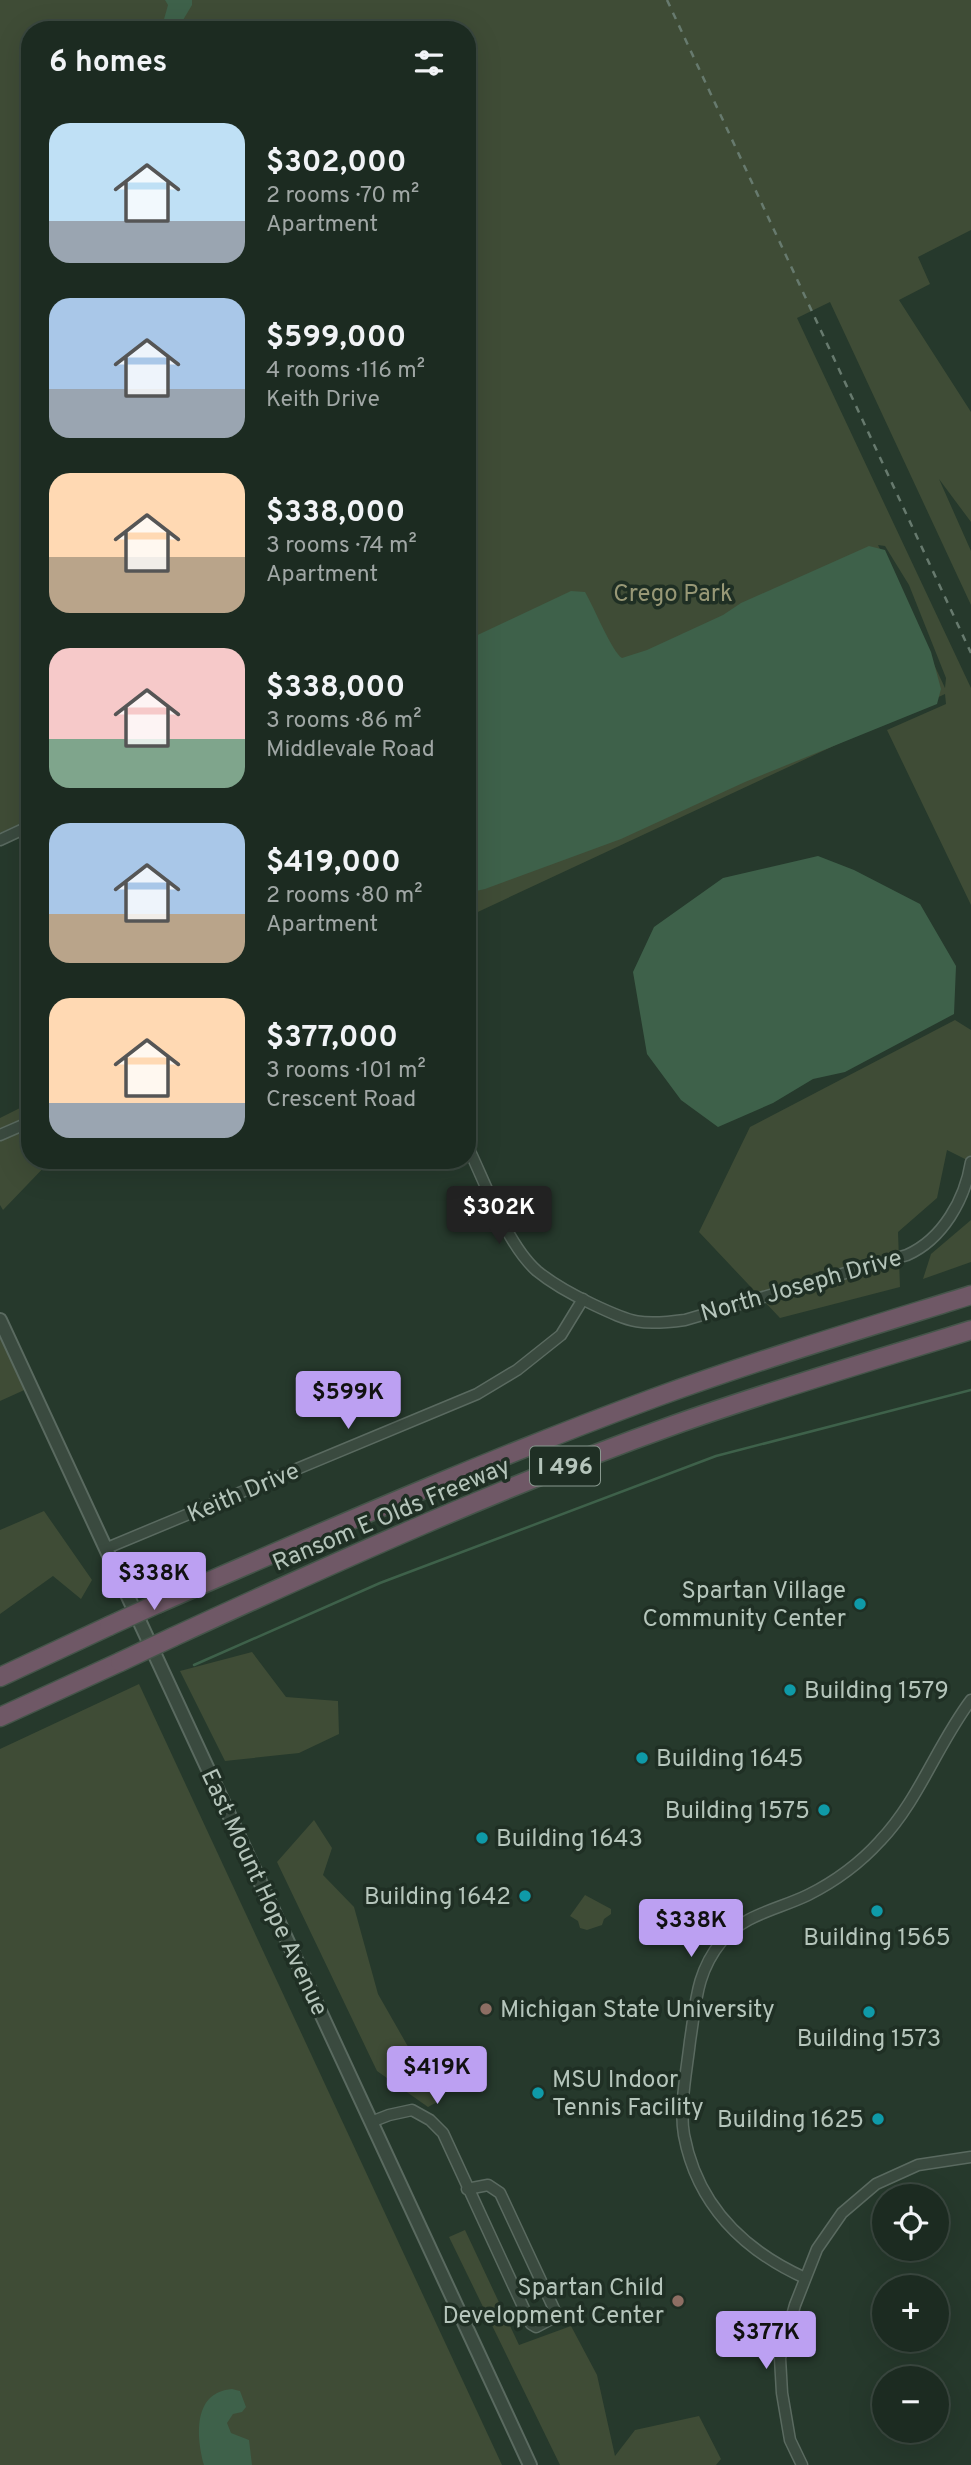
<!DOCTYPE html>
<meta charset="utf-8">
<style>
:root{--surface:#1c2b21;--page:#29372e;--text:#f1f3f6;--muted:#a0a7a5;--line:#3a473f;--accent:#bca0f2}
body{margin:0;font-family:Overpass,sans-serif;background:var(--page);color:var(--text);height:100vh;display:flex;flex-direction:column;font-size:26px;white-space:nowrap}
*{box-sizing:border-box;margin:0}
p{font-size:23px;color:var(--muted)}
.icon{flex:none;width:38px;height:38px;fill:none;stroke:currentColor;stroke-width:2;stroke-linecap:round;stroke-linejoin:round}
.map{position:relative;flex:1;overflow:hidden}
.side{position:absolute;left:21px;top:21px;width:455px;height:1148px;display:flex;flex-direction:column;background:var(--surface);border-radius:28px;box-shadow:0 7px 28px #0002,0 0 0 2px var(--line)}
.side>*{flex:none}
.buttons{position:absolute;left:872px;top:2184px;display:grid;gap:14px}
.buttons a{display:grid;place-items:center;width:77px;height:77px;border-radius:50%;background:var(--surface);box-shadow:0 7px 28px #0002,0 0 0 2px var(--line);font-size:35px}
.price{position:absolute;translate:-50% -60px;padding:0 16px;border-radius:7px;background:var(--accent);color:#111;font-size:23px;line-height:46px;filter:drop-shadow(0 2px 4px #0008)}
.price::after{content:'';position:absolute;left:50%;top:42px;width:21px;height:16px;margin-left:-10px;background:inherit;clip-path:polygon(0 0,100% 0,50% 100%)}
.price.on{background:#222;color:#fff}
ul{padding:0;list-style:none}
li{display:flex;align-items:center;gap:21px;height:175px;padding:0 28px}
li span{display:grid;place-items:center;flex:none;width:196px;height:140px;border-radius:21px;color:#555}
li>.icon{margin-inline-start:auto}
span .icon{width:84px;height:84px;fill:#fffc;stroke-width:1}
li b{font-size:30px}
h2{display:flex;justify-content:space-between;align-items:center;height:84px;padding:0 28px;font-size:30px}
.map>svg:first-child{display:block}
</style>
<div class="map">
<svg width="971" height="2465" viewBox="0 0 971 2465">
<rect width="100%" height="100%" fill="#26392c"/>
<!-- green -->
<g fill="#3f4c36" fill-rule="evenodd">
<path d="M0 0H971V230L918 257 930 284 899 300 971 412V522L939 479 971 551V605L830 302 797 318 971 688V905L887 730 946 704 945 694 467 917V30H30V819L0 833ZM878 545 885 546 909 585 946 678 945 688Z"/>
<path d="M955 1020 971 1030V1162L947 1150 937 1198 898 1232 900 1287 780 1318 699 1232 750 1127Z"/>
<path d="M30 1103V1160H51L3 1210 0 1205V1118Z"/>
<path d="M971 1220V1262L923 1279 931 1254Z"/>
<path d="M0 1320 31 1387 0 1401Z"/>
<path d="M44 1511 92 1580 81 1599 53 1576 0 1614V1530Z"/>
<path d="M252 1652 286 1697 338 1701 339 1734 299 1753 225 1761 180 1671Z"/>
<path d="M139 1684 502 2465H0V1749Z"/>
<path d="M314 1820 332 1848 323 1875 354 1907 378 1994 439 2101 428 2107 377 2071 277 1862Z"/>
<path d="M585 1895 611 1909V1914L604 1919 602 1925 587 1930 580 1928 578 1921 570 1916Z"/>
<path d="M465 2230 519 2345 571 2326 597 2375 615 2456 635 2430 699 2416 721 2459 716 2465H560L449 2237Z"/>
</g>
<!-- water -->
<g fill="#3e614a">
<path d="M165 0H192V5L177 30H161L168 5Z"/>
<path d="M869 546 885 550 931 652 941 689 937 704 745 782 621 839 485 889 467 893V640L571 591 585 592C594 607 612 652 622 658L647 650 723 615 741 603Z"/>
<path d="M818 856 854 870 920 904 956 966 954 1014 845 1072 813 1079 773 1103 718 1127 681 1100 647 1054 633 972 654 927 723 878Z"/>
<path d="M232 2389 240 2391 246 2407 242 2412 233 2414 227 2423 231 2433 249 2440 252 2465H204C196 2436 193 2392 232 2389Z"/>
</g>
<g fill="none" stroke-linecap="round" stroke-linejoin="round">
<!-- stream -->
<path stroke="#3e614a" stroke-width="2.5" d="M194 1665 380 1583 716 1456 971 1390"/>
<!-- minor casing -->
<g stroke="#5a6a60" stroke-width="13">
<g id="minor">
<path d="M0 840 30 826"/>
<path d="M0 1135 30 1122"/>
<path d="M467 1145C485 1182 507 1245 537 1271 554 1285 573 1295 592 1304 632 1323 641 1326 685 1320L907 1255C943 1239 965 1199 971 1162"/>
<path d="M107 1548 477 1394 517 1370 561 1335 583 1299"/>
<path d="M371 2122 389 2115 412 2110 430 2120 443 2133 531 2324 536 2327 553 2318 555 2311 500 2193 488 2185 467 2189"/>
<path d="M805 2278C743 2250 697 2204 684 2135 679 2107 687 2069 690 2041 696 2003 696 1973 721 1942 744 1914 777 1910 808 1895 834 1882 860 1863 880 1841 919 1800 937 1745 971 1700"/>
<path d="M802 2465 790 2440 782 2393 780 2358 795 2305 817 2249 842 2213 876 2184 918 2165 971 2157"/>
</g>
</g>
<!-- tertiary casing -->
<g stroke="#5a6a60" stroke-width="16">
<path id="tertiary" d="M0 1320 530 2465"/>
</g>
<!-- motorway casing -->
<g stroke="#45554a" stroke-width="21">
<g id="motorway">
<path d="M159 1603C323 1532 486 1460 654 1398 758 1360 865 1328 971 1295"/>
<path d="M173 1637C338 1561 503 1486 674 1425 772 1390 872 1361 971 1330"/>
<path d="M0 1677 109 1626"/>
<path d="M0 1717 120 1662"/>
</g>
</g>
<!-- minor -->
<use href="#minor" stroke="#3a4a3f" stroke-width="10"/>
<!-- tertiary -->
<use href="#tertiary" stroke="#3a4a3f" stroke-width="12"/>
<!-- motorway -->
<use href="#motorway" stroke="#6f5866" stroke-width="18"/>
<!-- rail -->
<path stroke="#677a6e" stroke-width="2.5" stroke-dasharray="7 7" stroke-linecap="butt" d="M667 0 971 653"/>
<!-- motorway-bridge casing -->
<g stroke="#45554a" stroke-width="21" stroke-linecap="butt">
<g id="motorway-bridge">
<path d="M109 1626 159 1603"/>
<path d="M120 1662 173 1637"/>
</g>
</g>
<!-- motorway-bridge -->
<use href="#motorway-bridge" stroke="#6f5866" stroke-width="18"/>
</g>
<!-- markers -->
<g fill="#0f9aa8" stroke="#1f2f24" stroke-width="2.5">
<circle cx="860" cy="1604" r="7"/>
<circle cx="790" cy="1690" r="7"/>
<circle cx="642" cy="1758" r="7"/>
<circle cx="824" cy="1810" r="7"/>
<circle cx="482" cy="1838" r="7"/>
<circle cx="525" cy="1896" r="7"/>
<circle cx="877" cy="1911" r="7"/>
<circle cx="869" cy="2012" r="7"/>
<circle cx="538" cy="2093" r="7"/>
<circle cx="878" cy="2119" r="7"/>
</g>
<g fill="#8d6e63" stroke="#1f2f24" stroke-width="2.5">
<circle cx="486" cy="2009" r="7"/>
<circle cx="678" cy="2301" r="7"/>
</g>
<g text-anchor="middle" stroke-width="7" stroke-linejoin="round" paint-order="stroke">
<!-- shield labels -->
<rect fill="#1f2f24" stroke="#88988e" stroke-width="2" x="530" y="1446.5" width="70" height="39" rx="5"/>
<g font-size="23" font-weight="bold" fill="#b5c5bb">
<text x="565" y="1474">I 496</text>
</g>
<!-- park labels -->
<g font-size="24" fill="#989876" stroke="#1f2f24">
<text x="673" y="601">Crego Park</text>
</g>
<!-- street labels -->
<g font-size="24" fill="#b5c5bb" stroke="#1f2f24">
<text transform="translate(801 1285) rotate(-16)" y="8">North Joseph Drive</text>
<text transform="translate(243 1492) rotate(-23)" y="8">Keith Drive</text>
<text transform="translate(391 1514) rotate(-23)" y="8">Ransom E Olds Freeway</text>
<text transform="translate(265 1892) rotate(65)" y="8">East Mount Hope Avenue</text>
</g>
<!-- poi labels -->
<g font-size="24" fill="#b5c5bb" stroke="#1f2f24" text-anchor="end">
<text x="846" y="1598">Spartan Village<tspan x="846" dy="28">Community Center</tspan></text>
<text x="804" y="1698" text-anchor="start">Building 1579</text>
<text x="656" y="1766" text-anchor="start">Building 1645</text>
<text x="810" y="1818">Building 1575</text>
<text x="496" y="1846" text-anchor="start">Building 1643</text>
<text x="511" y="1904">Building 1642</text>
<text x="877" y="1945" text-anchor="middle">Building 1565</text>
<text x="500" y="2017" text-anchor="start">Michigan State University</text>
<text x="869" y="2046" text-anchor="middle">Building 1573</text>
<text x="552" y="2087" text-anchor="start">MSU Indoor<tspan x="552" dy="28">Tennis Facility</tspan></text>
<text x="864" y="2127">Building 1625</text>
<text x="664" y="2295">Spartan Child<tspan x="664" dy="28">Development Center</tspan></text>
</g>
</g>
</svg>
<div class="buttons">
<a><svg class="icon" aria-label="locate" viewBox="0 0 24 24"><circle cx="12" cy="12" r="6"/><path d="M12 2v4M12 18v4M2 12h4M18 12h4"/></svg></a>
<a>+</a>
<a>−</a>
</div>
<b class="price on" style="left:499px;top:1246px">$302K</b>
<b class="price" style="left:348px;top:1431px">$599K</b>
<b class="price" style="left:154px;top:1612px">$338K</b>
<b class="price" style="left:691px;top:1959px">$338K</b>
<b class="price" style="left:437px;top:2106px">$419K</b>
<b class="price" style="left:766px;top:2371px">$377K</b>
<section class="side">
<h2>6 homes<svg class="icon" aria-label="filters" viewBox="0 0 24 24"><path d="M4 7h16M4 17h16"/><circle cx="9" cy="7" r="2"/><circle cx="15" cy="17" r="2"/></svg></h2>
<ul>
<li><span style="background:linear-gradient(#bfe0f5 70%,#9aa5b1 0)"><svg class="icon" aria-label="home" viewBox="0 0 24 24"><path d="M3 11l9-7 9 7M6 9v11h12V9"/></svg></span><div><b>$302,000</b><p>2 rooms · 70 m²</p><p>Apartment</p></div></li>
<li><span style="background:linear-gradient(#a9c7e8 65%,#9aa5b1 0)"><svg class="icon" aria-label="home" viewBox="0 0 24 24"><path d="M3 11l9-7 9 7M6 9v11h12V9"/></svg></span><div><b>$599,000</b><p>4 rooms · 116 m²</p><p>Keith Drive</p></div></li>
<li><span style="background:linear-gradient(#ffd9b3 60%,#b9a48a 0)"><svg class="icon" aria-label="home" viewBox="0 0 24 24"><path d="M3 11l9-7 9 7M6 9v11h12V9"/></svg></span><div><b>$338,000</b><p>3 rooms · 74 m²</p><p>Apartment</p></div></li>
<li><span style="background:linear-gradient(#f6c9c9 65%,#7fa58c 0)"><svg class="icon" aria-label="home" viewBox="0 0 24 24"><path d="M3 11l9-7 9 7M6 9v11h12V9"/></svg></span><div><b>$338,000</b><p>3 rooms · 86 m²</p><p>Middlevale Road</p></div></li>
<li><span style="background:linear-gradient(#a9c7e8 65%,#b9a48a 0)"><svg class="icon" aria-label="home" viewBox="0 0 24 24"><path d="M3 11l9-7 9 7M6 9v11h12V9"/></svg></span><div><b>$419,000</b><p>2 rooms · 80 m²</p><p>Apartment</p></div></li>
<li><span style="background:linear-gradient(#ffd9b3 75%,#9aa5b1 0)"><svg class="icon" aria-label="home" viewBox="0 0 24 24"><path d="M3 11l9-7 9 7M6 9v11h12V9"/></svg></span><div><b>$377,000</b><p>3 rooms · 101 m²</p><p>Crescent Road</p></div></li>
</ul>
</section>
</div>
